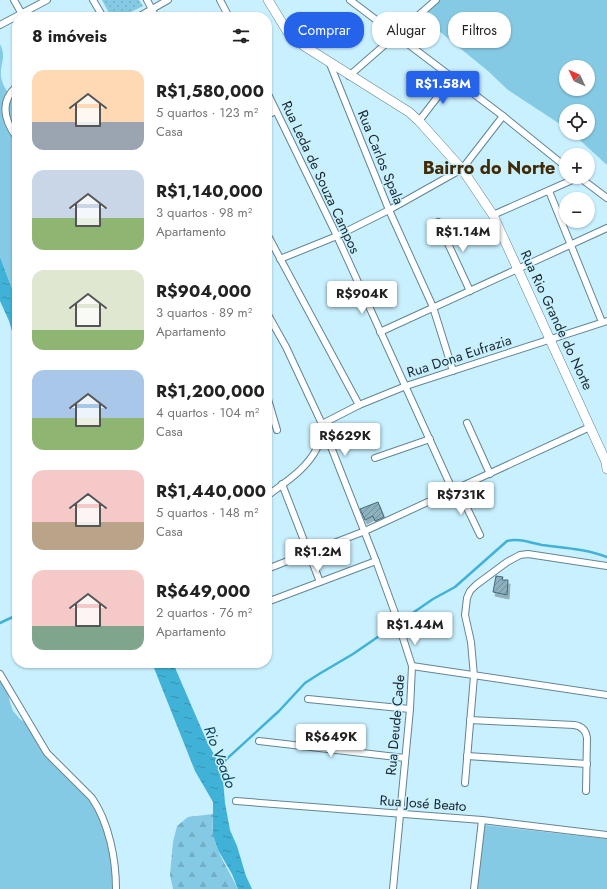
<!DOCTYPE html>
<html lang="pt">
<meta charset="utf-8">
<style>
:root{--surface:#fff;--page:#f2f2f2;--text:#222;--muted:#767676;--accent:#2563eb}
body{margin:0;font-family:Jost,sans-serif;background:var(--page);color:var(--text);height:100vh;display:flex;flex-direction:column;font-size:15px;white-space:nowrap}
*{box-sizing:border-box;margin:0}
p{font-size:13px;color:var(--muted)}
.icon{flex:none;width:22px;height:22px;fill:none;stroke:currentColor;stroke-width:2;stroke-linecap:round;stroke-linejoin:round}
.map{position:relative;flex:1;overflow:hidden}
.side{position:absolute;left:12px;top:12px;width:260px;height:656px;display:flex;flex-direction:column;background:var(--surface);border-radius:16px;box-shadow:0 1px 3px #0004}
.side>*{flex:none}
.hud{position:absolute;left:284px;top:12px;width:263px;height:36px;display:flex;gap:8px}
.needle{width:26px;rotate:314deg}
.controls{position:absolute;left:559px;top:60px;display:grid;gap:8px}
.controls a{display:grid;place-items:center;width:36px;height:36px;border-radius:50%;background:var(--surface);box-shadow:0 1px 3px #0004;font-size:20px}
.price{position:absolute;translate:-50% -34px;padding:0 9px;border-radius:4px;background:#fff;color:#222;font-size:13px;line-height:26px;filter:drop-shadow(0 1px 2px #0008)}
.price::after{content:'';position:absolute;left:50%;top:24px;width:12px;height:9px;margin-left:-6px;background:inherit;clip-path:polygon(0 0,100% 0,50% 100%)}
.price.on{background:var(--accent);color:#fff}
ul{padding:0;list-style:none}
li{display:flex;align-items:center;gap:12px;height:100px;padding:0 20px}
li span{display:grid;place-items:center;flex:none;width:112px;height:80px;border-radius:12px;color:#555}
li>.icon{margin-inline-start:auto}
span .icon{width:48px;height:48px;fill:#fffc;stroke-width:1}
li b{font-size:17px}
h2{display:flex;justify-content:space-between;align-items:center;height:48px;padding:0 20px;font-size:17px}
.tag{padding:0 14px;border-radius:16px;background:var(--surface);box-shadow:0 1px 3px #0004;font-size:14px;line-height:36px}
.tag.on{background:var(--accent);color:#fff}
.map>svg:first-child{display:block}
</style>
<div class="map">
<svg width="607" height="889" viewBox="0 0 607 889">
<defs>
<pattern id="forest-firs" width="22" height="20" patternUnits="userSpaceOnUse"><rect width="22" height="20" fill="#85cae4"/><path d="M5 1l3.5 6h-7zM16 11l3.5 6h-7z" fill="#72aec4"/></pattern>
<pattern id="park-dots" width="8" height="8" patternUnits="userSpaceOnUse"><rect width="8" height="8" fill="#85cae4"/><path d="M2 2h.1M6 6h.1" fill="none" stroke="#72aec4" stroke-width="1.8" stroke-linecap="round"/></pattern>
<pattern id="water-ripples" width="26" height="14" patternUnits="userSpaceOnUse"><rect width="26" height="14" fill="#40b2d7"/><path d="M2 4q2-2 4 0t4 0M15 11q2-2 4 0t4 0" fill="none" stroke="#3591af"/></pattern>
<pattern id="building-hatch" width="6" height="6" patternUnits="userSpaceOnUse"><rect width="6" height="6" fill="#8cb0be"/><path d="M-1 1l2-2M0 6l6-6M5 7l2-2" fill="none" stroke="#728f9b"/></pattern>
<filter id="shadow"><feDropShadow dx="2" dy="4" stdDeviation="0" flood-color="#0004"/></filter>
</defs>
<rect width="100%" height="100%" fill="#c9f0ff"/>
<!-- green -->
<g fill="#85cae4" fill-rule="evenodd">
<path d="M435 0H607V165L572 133H588V111H566V128L508 90 488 71 417 13ZM566 67H588V89H566Z"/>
<path d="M0 44C7 59 0 62 1 76 2 87 10 95 17 103L12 107 17 116V302L0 257Z"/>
<path d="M0 672 5 681 10 702 13 711 20 719 31 727 58 762 87 788 101 818 112 857 115 889H0Z"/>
<path d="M485 825 607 839V889H477Z"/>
</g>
<!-- forest -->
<path fill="url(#forest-firs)" d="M213 814C213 822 212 830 214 837 218 856 230 872 238 889H173L170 875 173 842 177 826 188 817Z"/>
<!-- park -->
<path fill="url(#park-dots)" d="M102 0H139L143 6 121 17H111Z"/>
<!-- water -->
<g fill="url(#water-ripples)">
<path d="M0 257 17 302V348L9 321 0 301Z"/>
<path d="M152 663H173L208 744 222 768 225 803 230 830 237 846 246 876 252 889H238L232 874 218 850 213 835V802L195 771Z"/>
</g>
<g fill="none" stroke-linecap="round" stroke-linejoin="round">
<!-- stream -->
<g stroke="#40b2d7" stroke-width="2.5">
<path d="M0 623 17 615"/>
<path d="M219 766 279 711 305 683 319 674 353 654 433 599 455 587 507 541C519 538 530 543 542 545 564 548 586 549 607 557"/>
</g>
</g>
<!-- building -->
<g fill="url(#building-hatch)" stroke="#456875" filter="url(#shadow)">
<path d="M378 502 384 517 375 521 373 516 365 520 360 509Z"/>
<path d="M496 576 503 577 502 580H508L507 595 493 592Z"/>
</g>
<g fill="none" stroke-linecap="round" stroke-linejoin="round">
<!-- minor casing -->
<g stroke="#628593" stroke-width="8">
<g id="minor">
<path d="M14 0 23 16"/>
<path d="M93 0 103 17"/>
<path d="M147 0 156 17"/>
<path d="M220 0 229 17"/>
<path d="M350 0 503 116 566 167"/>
<path d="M138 17 168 0"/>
<path d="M0 25 47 0"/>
<path d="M330 64 389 210 433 307 453 371"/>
<path d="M349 76 436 0"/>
<path d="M17 86C0 101 3 119 17 138"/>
<path d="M267 92 337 236 453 491"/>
<path d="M267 115 276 111"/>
<path d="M419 121 452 78"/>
<path d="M579 177 607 198"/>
<path d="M549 191 602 322"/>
<path d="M493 215 579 177"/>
<path d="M438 222 470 291"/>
<path d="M267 234 359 405"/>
<path d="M280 259 337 236 389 210 462 169 503 116"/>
<path d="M267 313 286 347 322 424 376 561 395 613 412 666 410 709 393 889"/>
<path d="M380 332 607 228"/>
<path d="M267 396 277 430"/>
<path d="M467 423 490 474"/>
<path d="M375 458 430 439"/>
<path d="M282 484 320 582"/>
<path d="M458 489 480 535"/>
<path d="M267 496C284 483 307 469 317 448 320 441 321 431 322 424L359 405 406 386 607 321"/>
<path d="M267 569 365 531 590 427"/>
<path d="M267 602 376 561"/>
<path d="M412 666 607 695"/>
<path d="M0 674 47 753 92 798C109 823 116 859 116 889"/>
<path d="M308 699 410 709"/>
<path d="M470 720 574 725C582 726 586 730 587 738L586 791"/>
<path d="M259 741 405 758"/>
<path d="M467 756 587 764"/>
<path d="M465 783 474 676 471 642 465 615 467 598 470 591 476 585 507 562 520 555 528 554 607 566"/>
<path d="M236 801 482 820 607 835"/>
<path d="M474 889 482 820"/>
</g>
</g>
<!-- secondary casing -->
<g stroke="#628593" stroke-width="10">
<path id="secondary" d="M268 0 287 31 304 46 409 112 419 121 462 169 493 215 590 427 606 462 607 469"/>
</g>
<!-- minor -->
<use href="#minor" stroke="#fff" stroke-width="6"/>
<!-- secondary -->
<use href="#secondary" stroke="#fff" stroke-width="9"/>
</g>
<g text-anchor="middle" stroke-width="3" stroke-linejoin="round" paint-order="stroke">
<!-- street labels -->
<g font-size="14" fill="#19272d" stroke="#c9f0ff">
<text transform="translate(381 157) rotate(68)" y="5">Rua Carlos Spala</text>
<text transform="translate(321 177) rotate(65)" y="5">Rua Leda de Souza Campos</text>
<text transform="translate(557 320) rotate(65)" y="5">Rua Rio Grande do Norte</text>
<text transform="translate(459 356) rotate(-18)" y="5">Rua Dona Eufrazia</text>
<text transform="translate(395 725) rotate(-85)" y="5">Rua Deude Cade</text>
<text transform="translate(423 803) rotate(4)" y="5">Rua José Beato</text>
</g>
<!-- water labels -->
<g font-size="15" font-style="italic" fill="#104151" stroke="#c9f0ff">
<text transform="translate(220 757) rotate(69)" y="5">Rio Veado</text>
</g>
<!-- district labels -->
<g font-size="18" font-weight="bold" fill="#422a06" stroke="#c9f0ff">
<text x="489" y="174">Bairro do Norte</text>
</g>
</g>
</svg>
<div class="controls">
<a><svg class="needle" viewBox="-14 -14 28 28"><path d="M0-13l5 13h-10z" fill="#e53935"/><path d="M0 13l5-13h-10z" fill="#767676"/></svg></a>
<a><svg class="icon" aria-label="locate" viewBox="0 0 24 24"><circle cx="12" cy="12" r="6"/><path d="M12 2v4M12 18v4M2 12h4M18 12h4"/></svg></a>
<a>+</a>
<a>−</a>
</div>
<b class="price on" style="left:443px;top:105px">R$1.58M</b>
<b class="price" style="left:463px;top:253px">R$1.14M</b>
<b class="price" style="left:362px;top:315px">R$904K</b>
<b class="price" style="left:345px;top:457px">R$629K</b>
<b class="price" style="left:461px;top:516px">R$731K</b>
<b class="price" style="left:318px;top:573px">R$1.2M</b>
<b class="price" style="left:415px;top:646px">R$1.44M</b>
<b class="price" style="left:331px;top:758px">R$649K</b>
<div class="hud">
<a class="tag on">Comprar</a>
<a class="tag">Alugar</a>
<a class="tag">Filtros</a>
</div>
<section class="side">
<h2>8 imóveis<svg class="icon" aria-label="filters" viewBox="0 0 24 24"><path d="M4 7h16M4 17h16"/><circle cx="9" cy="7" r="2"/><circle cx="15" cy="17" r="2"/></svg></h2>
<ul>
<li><span style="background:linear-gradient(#ffd9b3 65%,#9aa5b1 0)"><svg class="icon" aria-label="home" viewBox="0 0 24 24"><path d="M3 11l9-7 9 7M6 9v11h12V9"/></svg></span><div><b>R$1,580,000</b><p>5 quartos · 123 m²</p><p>Casa</p></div></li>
<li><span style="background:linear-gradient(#c9d6e8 60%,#8fb573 0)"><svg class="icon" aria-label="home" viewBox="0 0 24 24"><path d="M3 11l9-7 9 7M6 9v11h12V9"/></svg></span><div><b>R$1,140,000</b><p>3 quartos · 98 m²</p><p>Apartamento</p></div></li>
<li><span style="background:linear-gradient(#dfe7d0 75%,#8fb573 0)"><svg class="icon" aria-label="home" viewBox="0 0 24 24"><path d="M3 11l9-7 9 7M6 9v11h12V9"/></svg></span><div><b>R$904,000</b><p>3 quartos · 89 m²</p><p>Apartamento</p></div></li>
<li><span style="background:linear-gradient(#a9c7e8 60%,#8fb573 0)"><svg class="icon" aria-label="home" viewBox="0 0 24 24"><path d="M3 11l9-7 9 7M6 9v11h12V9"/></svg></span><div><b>R$1,200,000</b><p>4 quartos · 104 m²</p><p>Casa</p></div></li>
<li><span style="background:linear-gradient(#f6c9c9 65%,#b9a48a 0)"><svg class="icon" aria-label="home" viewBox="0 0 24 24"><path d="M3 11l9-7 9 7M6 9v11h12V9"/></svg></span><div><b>R$1,440,000</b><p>5 quartos · 148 m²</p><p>Casa</p></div></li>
<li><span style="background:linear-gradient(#f6c9c9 70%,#7fa58c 0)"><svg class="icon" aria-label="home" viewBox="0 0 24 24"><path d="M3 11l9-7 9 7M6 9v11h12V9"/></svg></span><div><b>R$649,000</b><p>2 quartos · 76 m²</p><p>Apartamento</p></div></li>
</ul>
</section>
</div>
